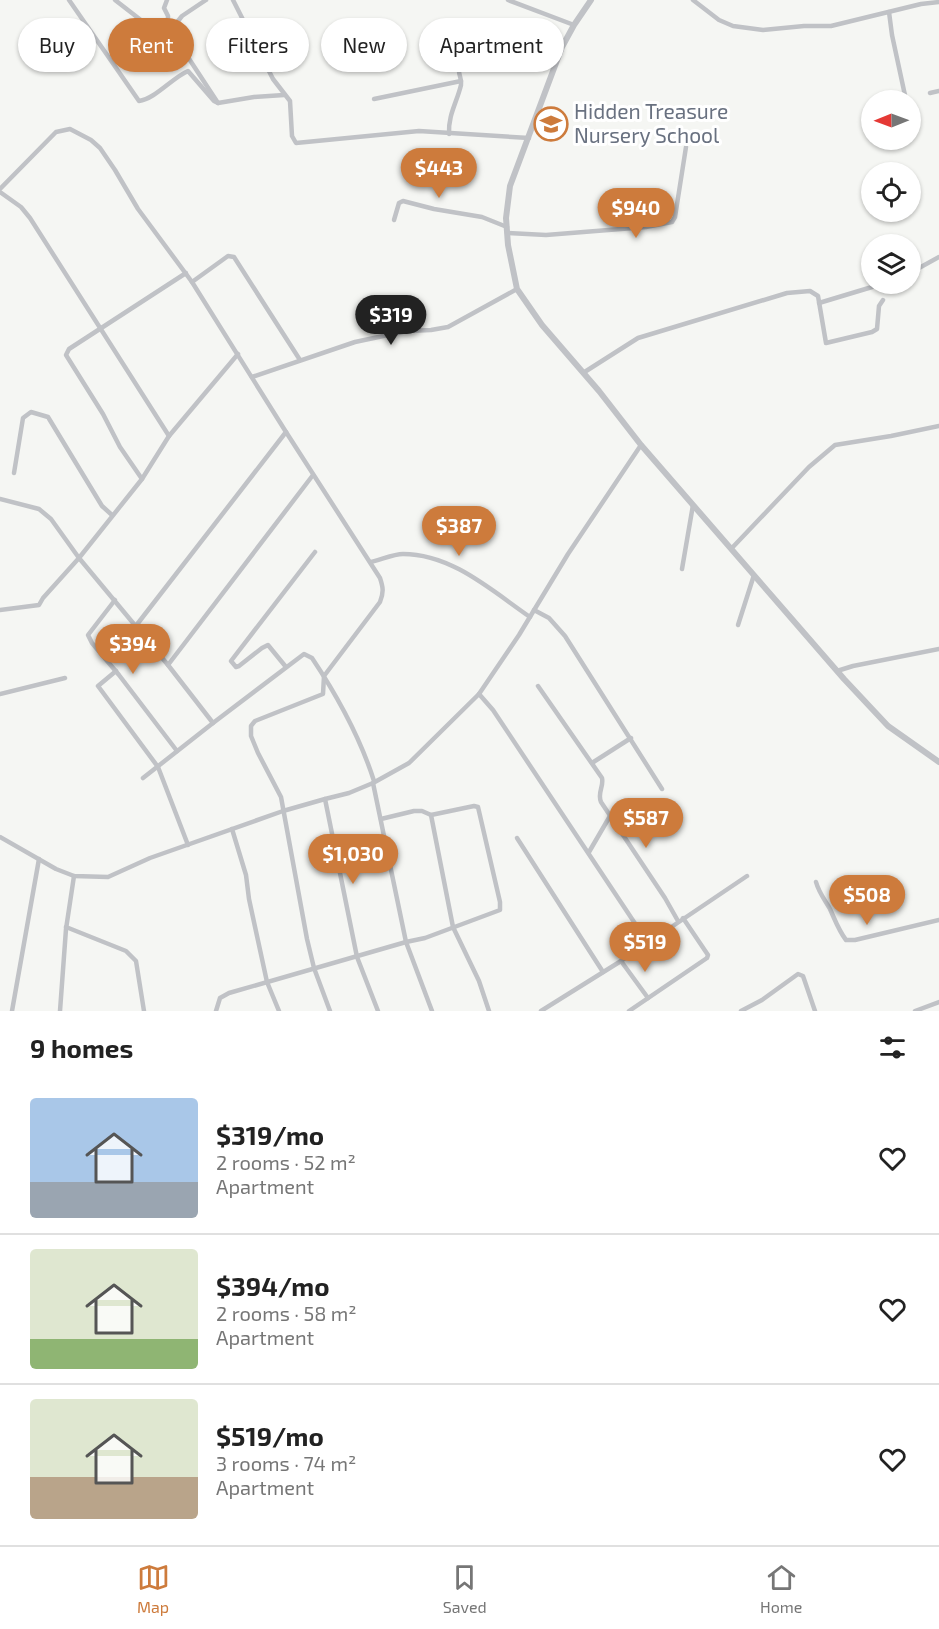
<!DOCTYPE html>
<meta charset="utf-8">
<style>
:root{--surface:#fff;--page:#f6f6f6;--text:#222;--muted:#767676;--line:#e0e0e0;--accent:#cd7b3c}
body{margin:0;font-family:"Exo 2",sans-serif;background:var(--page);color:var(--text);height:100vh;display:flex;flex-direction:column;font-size:22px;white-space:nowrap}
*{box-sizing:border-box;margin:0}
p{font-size:20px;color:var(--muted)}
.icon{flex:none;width:33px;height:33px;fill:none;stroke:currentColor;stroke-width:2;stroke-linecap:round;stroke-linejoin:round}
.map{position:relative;height:1011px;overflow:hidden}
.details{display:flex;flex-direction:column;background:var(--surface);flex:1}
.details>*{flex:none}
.guide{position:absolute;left:18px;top:18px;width:600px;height:54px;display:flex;gap:12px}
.needle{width:39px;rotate:269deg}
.tools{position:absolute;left:861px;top:90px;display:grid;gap:12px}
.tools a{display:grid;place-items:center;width:60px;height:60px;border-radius:50%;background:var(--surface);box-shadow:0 2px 4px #0004;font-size:30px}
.price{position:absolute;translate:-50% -51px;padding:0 14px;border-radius:21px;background:var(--accent);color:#fff;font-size:20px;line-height:39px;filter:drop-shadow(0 2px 3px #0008)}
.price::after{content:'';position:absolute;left:50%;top:36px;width:18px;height:14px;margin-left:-9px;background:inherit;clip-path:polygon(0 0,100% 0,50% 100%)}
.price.selected{background:#222;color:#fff}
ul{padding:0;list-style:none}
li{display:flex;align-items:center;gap:18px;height:150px;padding:0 30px}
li+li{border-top:2px solid var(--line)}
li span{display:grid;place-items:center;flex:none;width:168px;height:120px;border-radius:6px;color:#555}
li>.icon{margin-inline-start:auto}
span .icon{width:72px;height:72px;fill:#fffc;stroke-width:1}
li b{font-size:26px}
h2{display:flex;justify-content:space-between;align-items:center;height:72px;padding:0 30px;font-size:26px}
.tag{padding:0 21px;border-radius:27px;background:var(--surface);box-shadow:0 2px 4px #0004;font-size:21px;line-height:54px}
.tag.selected{background:var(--accent);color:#fff}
.dock{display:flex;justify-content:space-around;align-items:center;height:84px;border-top:2px solid var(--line);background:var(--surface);font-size:16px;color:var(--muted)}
.dock a{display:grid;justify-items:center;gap:3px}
.dock .selected{color:var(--accent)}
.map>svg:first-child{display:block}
</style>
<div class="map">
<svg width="939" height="1011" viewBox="0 0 939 1011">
<rect width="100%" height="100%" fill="#f5f6f3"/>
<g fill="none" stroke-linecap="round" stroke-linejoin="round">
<!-- minor -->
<g stroke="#c0c2c6" stroke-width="4.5">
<path d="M69 0 139 101C155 99 172 78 188 71L214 101 218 103 254 97 284 95"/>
<path d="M115 0 155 31H161L168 23V16L164 8 167 0"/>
<path d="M206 0 182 16 178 21 182 31 180 45 218 103"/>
<path d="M233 0 273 79 290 101 292 136 296 143 419 131 529 138"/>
<path d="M508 0 574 25"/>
<path d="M693 0 719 20 733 26 763 30 804 26H831L921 4 939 2"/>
<path d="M889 12 892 35 906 100"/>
<path d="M930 93 939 91"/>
<path d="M374 99 461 81"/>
<path d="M449 134C448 115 457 102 461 85 462 79 459 76 459 71 457 48 482 44 500 45"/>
<path d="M0 189 56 132 70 129 91 140 100 148 115 170 138 209 192 282 286 432 380 578C383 587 384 592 380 602L324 676 323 694 255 721 251 726V736L258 753 281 797 307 939 314 968 330 1011"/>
<path d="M0 192 21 207 30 218 169 436"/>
<path d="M394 220 399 203 403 201 434 209 482 217 507 227"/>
<path d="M507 233 546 235 646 227 672 222 675 217 686 147"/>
<path d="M910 273 939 257"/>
<path d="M192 282 228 256 234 257 300 360"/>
<path d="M819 303 882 284"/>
<path d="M583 373 638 338 787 293 810 291 818 296 826 343 872 332 877 329 879 306 883 300"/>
<path d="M252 377 355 342 407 331 431 330 448 327 517 289"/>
<path d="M14 473 23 418 31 412 48 417 102 506 112 515"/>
<path d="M142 479 120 447 103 414 66 355 69 349 186 273"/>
<path d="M0 499 39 509 51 519 79 558 168 665 213 723"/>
<path d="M731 549 809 467 835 445 891 436 939 426"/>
<path d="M371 562C381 560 393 554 403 554 452 554 492 591 530 617"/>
<path d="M682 569 693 505"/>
<path d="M115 600 88 635 92 643 119 675 177 751"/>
<path d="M0 610 39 605 43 598 79 558 142 479 169 436 238 354"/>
<path d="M534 610 549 618 565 636 662 789"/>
<path d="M738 625 754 575"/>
<path d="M135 627 286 432"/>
<path d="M168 665 313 475"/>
<path d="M286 667 268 645 262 648 239 666 236 667 231 661 315 552"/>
<path d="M116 671 98 686 158 767 188 845"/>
<path d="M837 671 853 666 939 649"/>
<path d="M538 686 602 778C604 787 597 793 601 802L665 898 678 921"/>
<path d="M0 694 65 678"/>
<path d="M479 694 493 710 648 943"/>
<path d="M592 763 631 738"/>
<path d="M143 778 213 723 304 654 312 658C338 697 360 737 374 781"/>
<path d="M373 783 406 942 432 1011"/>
<path d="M431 815 453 927 479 981 489 1011"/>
<path d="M232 829 246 875 249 899 267 982 279 1011"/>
<path d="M0 837 56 869 74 876 108 877 150 858 283 811 325 799"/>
<path d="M517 838 603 972"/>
<path d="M589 852 610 816"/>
<path d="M816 882C819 893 825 900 830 909 835 920 839 931 846 940H855L939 920"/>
<path d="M66 927 126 951 136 961 144 1011"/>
<path d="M621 961 648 998"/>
<path d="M12 1011 39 859"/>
<path d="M60 1011 66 929 74 876"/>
<path d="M216 1011 220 998 229 993 406 942 425 938 500 910V902L478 807 474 806 431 815 422 811H414L381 819"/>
<path d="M378 1011 357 957 325 799 349 793 373 783 409 763 479 694 519 635 568 554 641 445"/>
<path d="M541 1011 621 961 747 876"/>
<path d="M629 1011 707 958 708 955 683 918"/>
<path d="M741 1011 762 1000 798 974 803 976 815 1011"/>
<path d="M915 1011 939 1002"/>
</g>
<!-- tertiary -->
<path stroke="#c0c2c6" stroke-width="6" d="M591 0 574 25 562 47 510 186 506 218 508 245 517 289 542 325 599 391 641 445 844 679 888 726 939 762"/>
</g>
<!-- icons -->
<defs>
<g id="school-ring" transform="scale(1.725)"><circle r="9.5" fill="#fff" stroke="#cd7b3c" stroke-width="1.5"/><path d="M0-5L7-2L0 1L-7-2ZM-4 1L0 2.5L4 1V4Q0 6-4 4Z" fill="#cd7b3c"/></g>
</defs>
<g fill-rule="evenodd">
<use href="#school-ring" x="551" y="124"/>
</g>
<g text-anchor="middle" stroke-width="6" stroke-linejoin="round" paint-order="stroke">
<!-- poi labels -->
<g font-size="21" fill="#697180" stroke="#fff" text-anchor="start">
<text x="574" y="119">Hidden Treasure<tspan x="574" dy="24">Nursery School</tspan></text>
</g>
</g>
</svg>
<div class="tools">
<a><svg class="needle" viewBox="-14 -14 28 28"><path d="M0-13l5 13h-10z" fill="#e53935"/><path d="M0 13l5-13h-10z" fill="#767676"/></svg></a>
<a><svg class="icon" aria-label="locate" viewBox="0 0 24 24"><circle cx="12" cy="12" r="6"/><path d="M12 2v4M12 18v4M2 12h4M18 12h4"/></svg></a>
<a><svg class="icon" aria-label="layers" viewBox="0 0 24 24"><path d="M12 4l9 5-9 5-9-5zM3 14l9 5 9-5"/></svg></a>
</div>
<b class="price" style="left:439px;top:199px">$443</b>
<b class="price" style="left:636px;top:239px">$940</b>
<b class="price selected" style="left:391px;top:346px">$319</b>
<b class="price" style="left:459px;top:557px">$387</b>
<b class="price" style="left:133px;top:675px">$394</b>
<b class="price" style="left:646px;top:849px">$587</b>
<b class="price" style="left:353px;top:885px">$1,030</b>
<b class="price" style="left:867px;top:926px">$508</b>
<b class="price" style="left:645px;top:973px">$519</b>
<div class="guide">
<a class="tag">Buy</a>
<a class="tag selected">Rent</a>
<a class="tag">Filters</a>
<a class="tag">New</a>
<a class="tag">Apartment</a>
</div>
</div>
<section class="details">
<h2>9 homes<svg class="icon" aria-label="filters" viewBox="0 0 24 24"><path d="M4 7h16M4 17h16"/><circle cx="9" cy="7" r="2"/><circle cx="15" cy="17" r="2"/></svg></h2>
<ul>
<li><span style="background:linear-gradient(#a9c7e8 70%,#9aa5b1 0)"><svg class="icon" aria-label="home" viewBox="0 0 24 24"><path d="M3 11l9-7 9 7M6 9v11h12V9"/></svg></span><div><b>$319/mo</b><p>2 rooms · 52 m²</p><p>Apartment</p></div><svg class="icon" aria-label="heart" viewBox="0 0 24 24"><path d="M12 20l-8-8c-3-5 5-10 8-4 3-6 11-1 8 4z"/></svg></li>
<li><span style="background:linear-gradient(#dfe7d0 75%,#8fb573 0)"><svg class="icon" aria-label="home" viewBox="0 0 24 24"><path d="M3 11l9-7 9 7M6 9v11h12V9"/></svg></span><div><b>$394/mo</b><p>2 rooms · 58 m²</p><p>Apartment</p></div><svg class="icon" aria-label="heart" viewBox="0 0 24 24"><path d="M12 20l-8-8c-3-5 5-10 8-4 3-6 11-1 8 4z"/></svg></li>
<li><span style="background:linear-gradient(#dfe7d0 65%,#b9a48a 0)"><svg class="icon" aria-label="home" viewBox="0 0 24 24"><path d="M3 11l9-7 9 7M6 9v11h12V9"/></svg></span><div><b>$519/mo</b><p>3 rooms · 74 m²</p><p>Apartment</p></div><svg class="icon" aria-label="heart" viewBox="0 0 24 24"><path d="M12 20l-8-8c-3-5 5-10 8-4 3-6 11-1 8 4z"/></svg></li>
</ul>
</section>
<nav class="dock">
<a class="selected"><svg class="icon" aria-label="map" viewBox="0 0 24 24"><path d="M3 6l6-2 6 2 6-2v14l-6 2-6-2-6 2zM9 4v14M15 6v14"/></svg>Map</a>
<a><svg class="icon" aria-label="saved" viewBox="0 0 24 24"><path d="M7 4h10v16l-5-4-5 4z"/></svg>Saved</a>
<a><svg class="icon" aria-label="home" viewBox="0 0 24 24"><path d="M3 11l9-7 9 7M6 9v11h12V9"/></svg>Home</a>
</nav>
